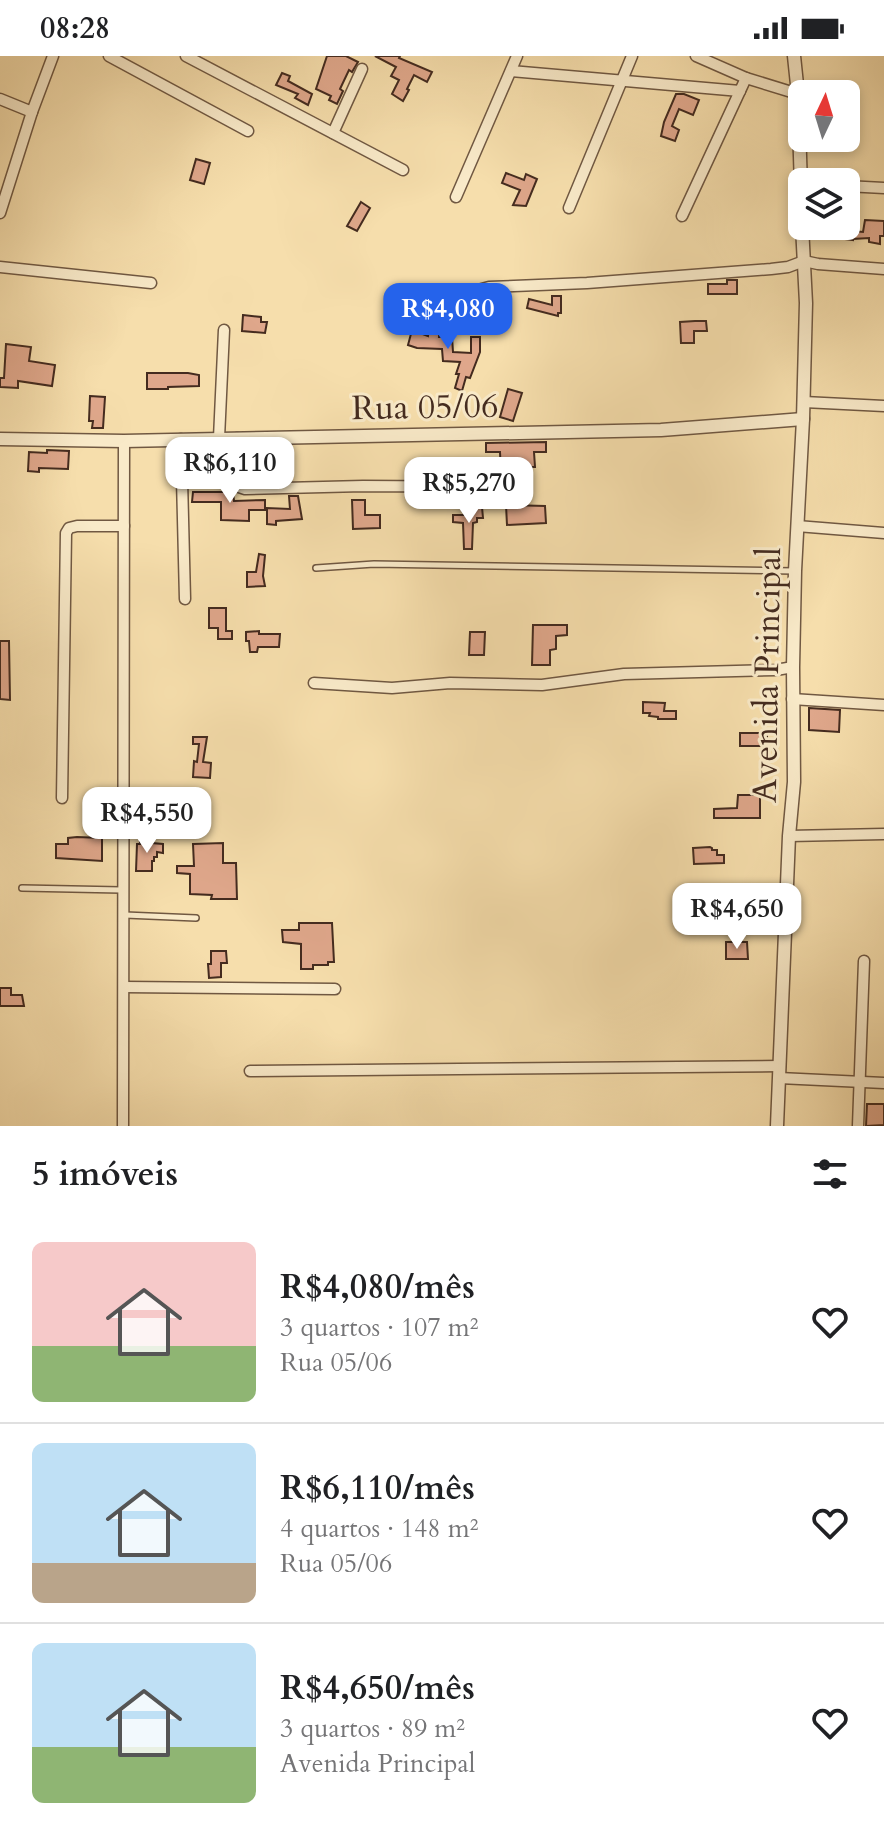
<!DOCTYPE html>
<html lang="pt">
<meta charset="utf-8">
<style>
:root{--surface:#fff;--page:#f2f2f2;--text:#202124;--muted:#757577;--line:#e0e0e0;--accent:#2563eb}
body{margin:0;font-family:Cardo,serif;background:var(--page);color:var(--text);height:100vh;display:flex;flex-direction:column;font-size:30px;white-space:nowrap}
*{box-sizing:border-box;margin:0}
p{font-size:26px;color:var(--muted)}
.icon{flex:none;width:44px;height:44px;fill:none;stroke:currentColor;stroke-width:2;stroke-linecap:round;stroke-linejoin:round}
.map{position:relative;height:1070px;overflow:hidden}
.drawer{display:flex;flex-direction:column;background:var(--surface);flex:1}
.drawer>*{flex:none}
.needle{width:52px;rotate:4deg}
.controls{position:absolute;left:788px;top:24px;display:grid;gap:16px}
.controls a{display:grid;place-items:center;width:72px;height:72px;border-radius:12px;background:var(--surface);box-shadow:0 4px 12px #0003;font-size:40px}
.price{position:absolute;translate:-50% -68px;padding:0 18px;border-radius:16px;background:#fff;color:#222;font-size:26px;line-height:52px;filter:drop-shadow(0 2px 4px #0008)}
.price::after{content:'';position:absolute;left:50%;top:48px;width:24px;height:18px;margin-left:-12px;background:inherit;clip-path:polygon(0 0,100% 0,50% 100%)}
.price.active{background:var(--accent);color:#fff}
ul{padding:0;list-style:none}
li{display:flex;align-items:center;gap:24px;height:200px;padding:0 32px}
li+li{border-top:2px solid var(--line)}
li span{display:grid;place-items:center;flex:none;width:224px;height:160px;border-radius:12px;color:#555}
li>.icon{margin-inline-start:auto}
span .icon{width:96px;height:96px;fill:#fffc;stroke-width:1}
li b{font-size:34px}
h2{display:flex;justify-content:space-between;align-items:center;height:96px;padding:0 32px;font-size:34px}
.status{display:flex;justify-content:space-between;align-items:center;height:56px;padding:0 40px;background:var(--surface);direction:ltr}
.status svg{height:22px;fill:currentColor}
.map>svg:first-child{display:block}
</style>
<div class="status"><b>08:28</b><svg viewBox="0 0 49 12"><path d="M0 12V9h3v3zM5 12V6h3v6zM10 12V3h3v9zM15 12V0h3v12zM26 1h20v11H26zM47 4h2v5h-2z"/></svg></div>
<div class="map">
<svg width="884" height="1070" viewBox="0 0 884 1070">
<rect width="100%" height="100%" fill="#f6deac"/>
<filter id="stains"><feTurbulence type="fractalNoise" baseFrequency=".0025" numOctaves="4"/><feColorMatrix values="0 0 0 0 .2 0 0 0 0 .09 0 0 0 0 .02 0 0 0 .5 -.17"/></filter>
<radialGradient id="worn" r=".72"><stop offset=".6" stop-color="#630" stop-opacity="0"/><stop offset="1" stop-color="#630" stop-opacity=".3"/></radialGradient>
<!-- building -->
<g fill="#dfa78b" stroke="#442b1f" stroke-width="2">
<path d="M327 0H346L358 6 352 16 349 14 340 33 343 35 337 48 329 44 331 40 316 33Z"/>
<path d="M375 0H400L399 2 432 16 427 26 414 19 407 33 409 34 403 45 392 38 399 24 391 20 396 11Z"/>
<path d="M282 17 290 20 288 25 312 38 308 49 295 42 298 38 276 29Z"/>
<path d="M676 38H684L699 44 693 59 679 53 672 70 679 74 675 85 661 80 664 66Z"/>
<path d="M196 103 210 107 204 128 190 124Z"/>
<path d="M506 117 524 124 526 118 537 123 526 150 513 149 520 134 502 127Z"/>
<path d="M361 146 370 152 357 175 347 170Z"/>
<path d="M865 164 884 165V180H880V188L869 186V182L853 183V184L829 181 830 170H843V174L863 176Z"/>
<path d="M727 224H737V238H708V228H727Z"/>
<path d="M552 240H561V257H558V260L527 252 529 243 552 249Z"/>
<path d="M243 259 261 261V266H267L265 277 242 275Z"/>
<path d="M695 265H706L707 275H694V287H681L680 266Z"/>
<path d="M429 266 440 267 439 281H452L453 296 471 297V281H480V296L470 322 466 321 462 335 455 332 459 318H456L460 306 443 305 442 293 417 292 408 289 412 274 428 280Z"/>
<path d="M6 288 31 291 29 305 55 309 52 330 18 325V332L0 331V322H4Z"/>
<path d="M147 317H188L199 319V330L168 331V333H147Z"/>
<path d="M508 333 522 337 513 365 500 361Z"/>
<path d="M90 340 105 341 103 372H92L93 365H89Z"/>
<path d="M546 386V396H534L535 411H518V418H501L500 396H486V387Z"/>
<path d="M47 394 69 395 68 413 39 412V416L28 415 29 396 47 397Z"/>
<path d="M193 436H233L234 445 265 444V454H249V465L221 464V446H192Z"/>
<path d="M289 440H298L302 463 276 465V469L267 468V452L290 453Z"/>
<path d="M352 444H365V459H380V472L353 473Z"/>
<path d="M506 449 545 450 546 467 507 469Z"/>
<path d="M482 451 483 462H477V466L473 467 472 493H464L463 467 453 466V459H473V452Z"/>
<path d="M259 498 265 499 263 520 265 530 247 531V516H256Z"/>
<path d="M209 552H226V575H232V583H218V572H209Z"/>
<path d="M533 569H567V579L556 580V593L550 594V609H532Z"/>
<path d="M259 575V578H280L279 591H258L257 596H250L249 585H246V576Z"/>
<path d="M470 576H485L484 599H469Z"/>
<path d="M0 585H9L10 644 0 643Z"/>
<path d="M643 646 665 647 664 655H676V663H658V661L649 660 650 657H643Z"/>
<path d="M809 652 840 654 839 676 809 674Z"/>
<rect x="740" y="677" width="27" height="13"/>
<path d="M193 681H207L203 706 211 707 210 722 193 721 194 705 197 706 199 688H193Z"/>
<path d="M738 739H760V762H714V753L737 752Z"/>
<path d="M77 781 102 782V805L56 802V788H68V782Z"/>
<path d="M140 784 152 785V787L163 788V797L157 796V801H154V805H152V815H136L137 788H140Z"/>
<path d="M223 787V807H236L237 843H211L212 839 190 838V818L177 817V810H194L193 788Z"/>
<path d="M693 792 710 791 712 792V794H717V799H724V807L694 808Z"/>
<path d="M299 867H332L334 906H328V909H313V913H301V888L283 886 282 874H299Z"/>
<path d="M726 886H747L748 903H726Z"/>
<path d="M211 895H226L227 907H221V921L209 922 208 908H211Z"/>
<path d="M0 932H11V939H22L24 950H0Z"/>
<path d="M867 1048H884V1069L866 1070Z"/>
</g>
<g fill="none" stroke-linecap="round" stroke-linejoin="round">
<!-- service casing -->
<g stroke="#705842" stroke-width="8">
<g id="service">
<path d="M316 512 374 508 795 515"/>
<path d="M22 832 121 834"/>
<path d="M125 859 196 862"/>
</g>
</g>
<!-- minor casing -->
<g stroke="#705842" stroke-width="13">
<g id="minor">
<path d="M109 0 248 75"/>
<path d="M186 0 403 114"/>
<path d="M696 0 746 22 798 38"/>
<path d="M511 15 740 35"/>
<path d="M0 43 32 56"/>
<path d="M333 77 362 13"/>
<path d="M846 130 884 132"/>
<path d="M456 141 517 0"/>
<path d="M569 152 632 0"/>
<path d="M0 157 32 56 53 0"/>
<path d="M682 160 746 22"/>
<path d="M0 211 151 227"/>
<path d="M420 258 449 242 489 231 587 227 771 213 788 211 804 205 818 208 884 213"/>
<path d="M804 346 884 350"/>
<path d="M219 382 224 274"/>
<path d="M237 382V426L239 431 245 433 363 430 514 431"/>
<path d="M181 383 185 543"/>
<path d="M797 470 884 477"/>
<path d="M314 627 392 632 450 627 542 629 624 618 776 614 793 611"/>
<path d="M792 643 884 649"/>
<path d="M62 742 66 477 69 472 77 470H124"/>
<path d="M789 780 884 778"/>
<path d="M124 931 335 933"/>
<path d="M250 1015 780 1010"/>
<path d="M779 1022 884 1027"/>
<path d="M123 1070 124 385"/>
<path d="M858 1070 864 905"/>
</g>
</g>
<!-- tertiary casing -->
<g stroke="#705842" stroke-width="15">
<g id="tertiary">
<path d="M794 0 798 38 802 162"/>
<path d="M0 383 124 385 661 374 803 363"/>
<path d="M777 1070 789 780 794 726 793 611 795 515 803 363 806 247 802 170"/>
</g>
</g>
<!-- service -->
<use href="#service" stroke="#f9eac9" stroke-width="5"/>
<!-- minor -->
<use href="#minor" stroke="#f9eac9" stroke-width="10"/>
<!-- tertiary -->
<use href="#tertiary" stroke="#f9eac9" stroke-width="12"/>
</g>
<g text-anchor="middle" stroke-width="6" stroke-linejoin="round" paint-order="stroke">
<!-- street labels -->
<g font-size="34" fill="#442b1f" stroke="#f9eac9">
<text transform="translate(425 350) rotate(-1)" y="12">Rua 05/06</text>
<text transform="translate(766 619) rotate(-89)" y="12">Avenida Principal</text>
</g>
</g>
<rect width="100%" height="100%" filter="url(#stains)"/>
<rect width="100%" height="100%" fill="url(#worn)"/>
</svg>
<div class="controls">
<a><svg class="needle" viewBox="-14 -14 28 28"><path d="M0-13l5 13h-10z" fill="#e53935"/><path d="M0 13l5-13h-10z" fill="#757577"/></svg></a>
<a><svg class="icon" aria-label="layers" viewBox="0 0 24 24"><path d="M12 4l9 5-9 5-9-5zM3 14l9 5 9-5"/></svg></a>
</div>
<b class="price active" style="left:448px;top:295px">R$4,080</b>
<b class="price" style="left:230px;top:449px">R$6,110</b>
<b class="price" style="left:469px;top:469px">R$5,270</b>
<b class="price" style="left:147px;top:799px">R$4,550</b>
<b class="price" style="left:737px;top:895px">R$4,650</b>
</div>
<section class="drawer">
<h2>5 imóveis<svg class="icon" aria-label="filters" viewBox="0 0 24 24"><path d="M4 7h16M4 17h16"/><circle cx="9" cy="7" r="2"/><circle cx="15" cy="17" r="2"/></svg></h2>
<ul>
<li><span style="background:linear-gradient(#f6c9c9 65%,#8fb573 0)"><svg class="icon" aria-label="home" viewBox="0 0 24 24"><path d="M3 11l9-7 9 7M6 9v11h12V9"/></svg></span><div><b>R$4,080/mês</b><p>3 quartos · 107 m²</p><p>Rua 05/06</p></div><svg class="icon" aria-label="heart" viewBox="0 0 24 24"><path d="M12 20l-8-8c-3-5 5-10 8-4 3-6 11-1 8 4z"/></svg></li>
<li><span style="background:linear-gradient(#bfe0f5 75%,#b9a48a 0)"><svg class="icon" aria-label="home" viewBox="0 0 24 24"><path d="M3 11l9-7 9 7M6 9v11h12V9"/></svg></span><div><b>R$6,110/mês</b><p>4 quartos · 148 m²</p><p>Rua 05/06</p></div><svg class="icon" aria-label="heart" viewBox="0 0 24 24"><path d="M12 20l-8-8c-3-5 5-10 8-4 3-6 11-1 8 4z"/></svg></li>
<li><span style="background:linear-gradient(#bfe0f5 65%,#8fb573 0)"><svg class="icon" aria-label="home" viewBox="0 0 24 24"><path d="M3 11l9-7 9 7M6 9v11h12V9"/></svg></span><div><b>R$4,650/mês</b><p>3 quartos · 89 m²</p><p>Avenida Principal</p></div><svg class="icon" aria-label="heart" viewBox="0 0 24 24"><path d="M12 20l-8-8c-3-5 5-10 8-4 3-6 11-1 8 4z"/></svg></li>
</ul>
</section>
